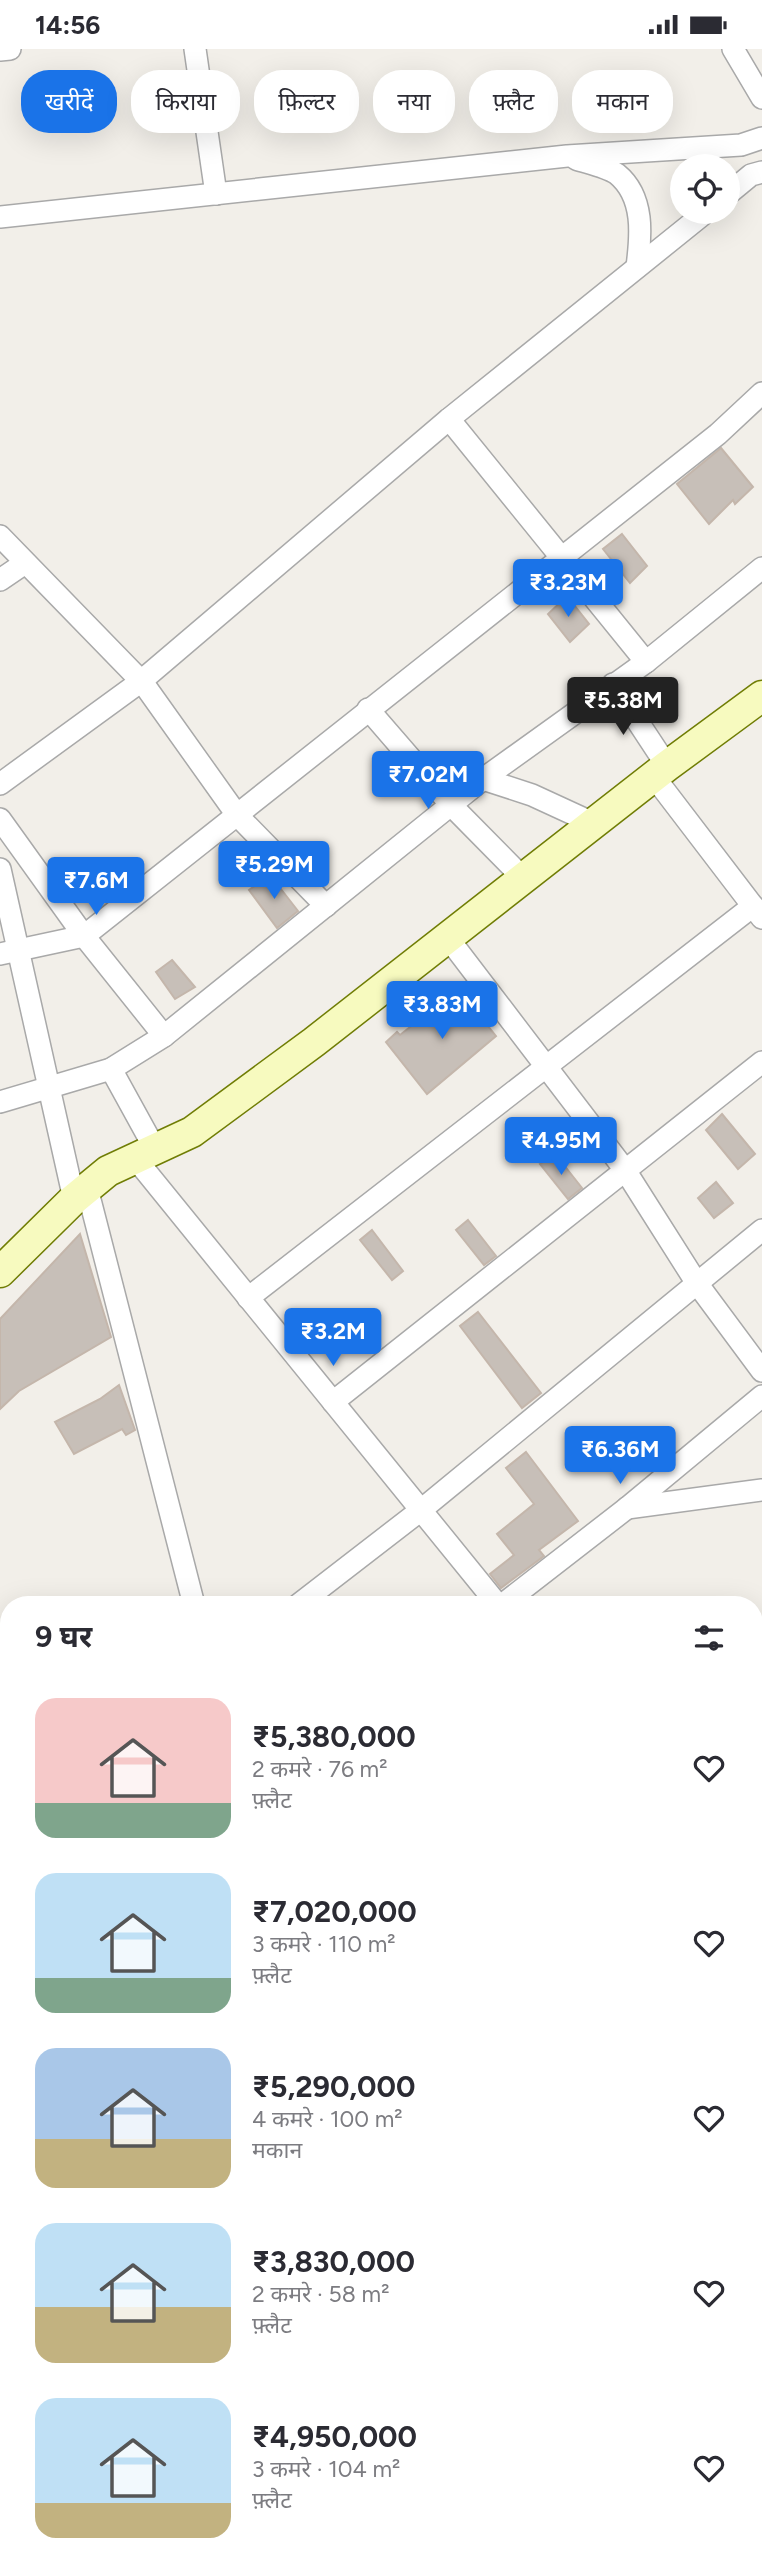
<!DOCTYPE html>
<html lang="hi">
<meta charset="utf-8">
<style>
:root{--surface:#fff;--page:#f2f2f3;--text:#2b2b33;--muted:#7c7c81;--accent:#1a73e8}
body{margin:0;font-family:Figtree,"Noto Sans Devanagari",sans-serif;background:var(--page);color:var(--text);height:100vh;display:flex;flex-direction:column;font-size:26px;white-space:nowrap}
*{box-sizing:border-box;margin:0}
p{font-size:23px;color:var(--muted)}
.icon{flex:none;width:38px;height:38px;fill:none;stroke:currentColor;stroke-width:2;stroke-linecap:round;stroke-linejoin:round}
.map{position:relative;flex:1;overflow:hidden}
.panel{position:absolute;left:0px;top:1547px;width:763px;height:973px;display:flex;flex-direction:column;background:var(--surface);border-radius:28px 28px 0 0;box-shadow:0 7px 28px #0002}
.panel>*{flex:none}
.top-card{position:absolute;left:21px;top:21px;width:721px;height:63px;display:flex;gap:14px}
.tools{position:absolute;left:670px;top:105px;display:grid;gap:14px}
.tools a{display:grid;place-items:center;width:70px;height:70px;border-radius:50%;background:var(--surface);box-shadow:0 7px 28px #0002;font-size:35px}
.price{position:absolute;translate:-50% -60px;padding:0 16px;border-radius:7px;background:var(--accent);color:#fff;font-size:23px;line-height:46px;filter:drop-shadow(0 2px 4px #0008)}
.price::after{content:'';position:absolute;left:50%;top:42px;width:21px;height:16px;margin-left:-10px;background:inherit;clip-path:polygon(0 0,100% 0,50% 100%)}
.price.selected{background:#222;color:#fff}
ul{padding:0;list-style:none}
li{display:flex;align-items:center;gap:21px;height:175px;padding:0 35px}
li span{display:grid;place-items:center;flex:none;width:196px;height:140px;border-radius:21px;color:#555}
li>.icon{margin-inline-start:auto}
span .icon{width:84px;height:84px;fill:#fffc;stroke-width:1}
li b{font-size:30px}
h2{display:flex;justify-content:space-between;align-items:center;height:84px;padding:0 35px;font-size:30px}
.pill{padding:0 24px;border-radius:28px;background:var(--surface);box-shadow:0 7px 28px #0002;font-size:24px;line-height:63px}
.pill.selected{background:var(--accent);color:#fff}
.status{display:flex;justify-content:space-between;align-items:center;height:49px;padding:0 35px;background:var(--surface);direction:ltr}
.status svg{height:19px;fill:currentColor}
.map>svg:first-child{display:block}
</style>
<div class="status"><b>14:56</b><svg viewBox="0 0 49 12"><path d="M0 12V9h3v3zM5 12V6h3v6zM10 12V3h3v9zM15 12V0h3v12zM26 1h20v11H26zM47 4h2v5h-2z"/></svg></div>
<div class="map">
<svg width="762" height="2520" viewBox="0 0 762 2520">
<rect width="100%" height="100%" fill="#f2efe9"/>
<!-- building -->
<g fill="#c7bfb8" stroke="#c4b6ab" stroke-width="2">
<path d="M721 399 753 438 735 455 733 451 709 475 677 435Z"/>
<path d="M622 485 647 517 630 534 603 500Z"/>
<path d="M567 547 589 575 570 593 548 565Z"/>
<path d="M270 826 298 862 277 879 249 841Z"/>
<path d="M172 911 195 938 175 950 156 923Z"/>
<path d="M458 940 496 987 427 1045 386 993 397 983 400 986Z"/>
<path d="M722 1065 755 1105 738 1120 706 1081Z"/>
<path d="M556 1106 582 1139 568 1150 540 1115Z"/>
<path d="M716 1133 733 1154 714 1169 698 1149Z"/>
<path d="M468 1171 496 1207 484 1216 456 1181Z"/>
<path d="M372 1181 403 1222 392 1231 360 1191Z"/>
<path d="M80 1185 111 1288 19 1342 0 1360V1270Z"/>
<path d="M478 1263 541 1344 522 1359 460 1277Z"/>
<path d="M119 1336 135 1381 126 1386 122 1380 74 1405 55 1373 100 1350Z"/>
<path d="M526 1403 578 1472 539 1501 544 1507 501 1539 490 1525 514 1506 497 1485 534 1455 506 1419Z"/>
</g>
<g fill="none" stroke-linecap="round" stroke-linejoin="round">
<!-- street casing -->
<g stroke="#a9a9a9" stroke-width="24">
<g id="street">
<path d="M195 0 216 145"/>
<path d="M733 0 762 49"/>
<path d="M0 1 10 0"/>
<path d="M576 110C588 114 607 118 617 125 645 148 641 187 637 218"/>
<path d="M728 145 751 126 762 123"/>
<path d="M0 168 567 107 741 96 762 89"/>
<path d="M449 370 646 613"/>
<path d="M0 487 143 634 237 766 326 857"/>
<path d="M0 531 25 514"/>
<path d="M613 635 667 717"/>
<path d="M368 660 451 756 524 830"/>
<path d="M655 729 762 869"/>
<path d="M483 730 532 746 595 775"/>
<path d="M0 735 140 633 449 370 706 163"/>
<path d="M0 770 84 887 164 987"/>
<path d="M0 820 74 1150"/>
<path d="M448 889 625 1121 696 1233 762 1322"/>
<path d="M0 905 84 887 718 385 762 344"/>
<path d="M111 1020 155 1100"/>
<path d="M0 1053 111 1020 164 987 483 730 646 613 762 519"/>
<path d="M135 1109 498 1556"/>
<path d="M87 1139 194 1556"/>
<path d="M248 1249 753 857"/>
<path d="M333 1353 762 1013"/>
<path d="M627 1459 762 1441"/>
<path d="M298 1556 421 1461 762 1181"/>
<path d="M502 1556 627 1459 762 1347"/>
<path d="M754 1593 762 1592"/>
<path d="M754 1714 762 1742"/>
</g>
</g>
<!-- secondary casing -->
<g stroke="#707d05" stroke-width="33">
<path id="secondary" d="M0 1223 74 1150 108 1122 192 1083 314 993 667 717 762 647"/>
</g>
<!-- street -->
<use href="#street" stroke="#fff" stroke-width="21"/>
<!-- secondary -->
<use href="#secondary" stroke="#f7fabf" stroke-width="30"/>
</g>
</svg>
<div class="tools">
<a><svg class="icon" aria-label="locate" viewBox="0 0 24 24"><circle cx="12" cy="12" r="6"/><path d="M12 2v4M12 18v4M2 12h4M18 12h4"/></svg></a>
</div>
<b class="price" style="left:568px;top:570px">₹3.23M</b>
<b class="price selected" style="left:623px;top:688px">₹5.38M</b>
<b class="price" style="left:428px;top:762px">₹7.02M</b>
<b class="price" style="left:274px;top:852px">₹5.29M</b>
<b class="price" style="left:96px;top:868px">₹7.6M</b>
<b class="price" style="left:442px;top:992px">₹3.83M</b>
<b class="price" style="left:561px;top:1128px">₹4.95M</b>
<b class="price" style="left:333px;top:1319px">₹3.2M</b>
<b class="price" style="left:620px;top:1437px">₹6.36M</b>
<div class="top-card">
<a class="pill selected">खरीदें</a>
<a class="pill">किराया</a>
<a class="pill">फ़िल्टर</a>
<a class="pill">नया</a>
<a class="pill">फ़्लैट</a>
<a class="pill">मकान</a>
</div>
<section class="panel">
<h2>9 घर<svg class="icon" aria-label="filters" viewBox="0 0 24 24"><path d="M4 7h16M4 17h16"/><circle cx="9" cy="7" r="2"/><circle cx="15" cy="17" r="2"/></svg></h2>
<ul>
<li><span style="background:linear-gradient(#f6c9c9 75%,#7fa58c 0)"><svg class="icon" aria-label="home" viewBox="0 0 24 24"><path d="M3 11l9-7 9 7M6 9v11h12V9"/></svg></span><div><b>₹5,380,000</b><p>2 कमरे · 76 m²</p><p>फ़्लैट</p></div><svg class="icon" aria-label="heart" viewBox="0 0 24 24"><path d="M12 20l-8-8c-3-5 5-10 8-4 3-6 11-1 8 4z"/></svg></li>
<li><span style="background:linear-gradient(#bfe0f5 75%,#7fa58c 0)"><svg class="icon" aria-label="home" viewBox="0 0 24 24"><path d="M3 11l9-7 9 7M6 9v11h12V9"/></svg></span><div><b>₹7,020,000</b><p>3 कमरे · 110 m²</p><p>फ़्लैट</p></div><svg class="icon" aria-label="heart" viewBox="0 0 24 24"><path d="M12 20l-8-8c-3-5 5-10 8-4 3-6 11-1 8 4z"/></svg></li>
<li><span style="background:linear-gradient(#a9c7e8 65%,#c2b280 0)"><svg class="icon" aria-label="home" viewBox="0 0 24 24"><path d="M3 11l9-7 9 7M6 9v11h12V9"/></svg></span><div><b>₹5,290,000</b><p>4 कमरे · 100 m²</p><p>मकान</p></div><svg class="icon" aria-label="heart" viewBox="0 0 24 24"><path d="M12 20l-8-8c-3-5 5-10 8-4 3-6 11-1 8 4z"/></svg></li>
<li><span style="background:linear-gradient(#bfe0f5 60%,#c2b280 0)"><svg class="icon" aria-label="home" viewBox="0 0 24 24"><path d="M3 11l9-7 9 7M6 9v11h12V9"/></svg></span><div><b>₹3,830,000</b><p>2 कमरे · 58 m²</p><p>फ़्लैट</p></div><svg class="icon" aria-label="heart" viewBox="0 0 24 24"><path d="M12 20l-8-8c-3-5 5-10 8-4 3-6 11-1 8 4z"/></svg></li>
<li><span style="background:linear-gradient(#bfe0f5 75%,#c2b280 0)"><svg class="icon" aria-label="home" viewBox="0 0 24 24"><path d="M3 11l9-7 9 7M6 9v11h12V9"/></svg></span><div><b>₹4,950,000</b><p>3 कमरे · 104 m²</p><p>फ़्लैट</p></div><svg class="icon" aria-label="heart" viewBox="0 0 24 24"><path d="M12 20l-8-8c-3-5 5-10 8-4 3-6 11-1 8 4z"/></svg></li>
</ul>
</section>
</div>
